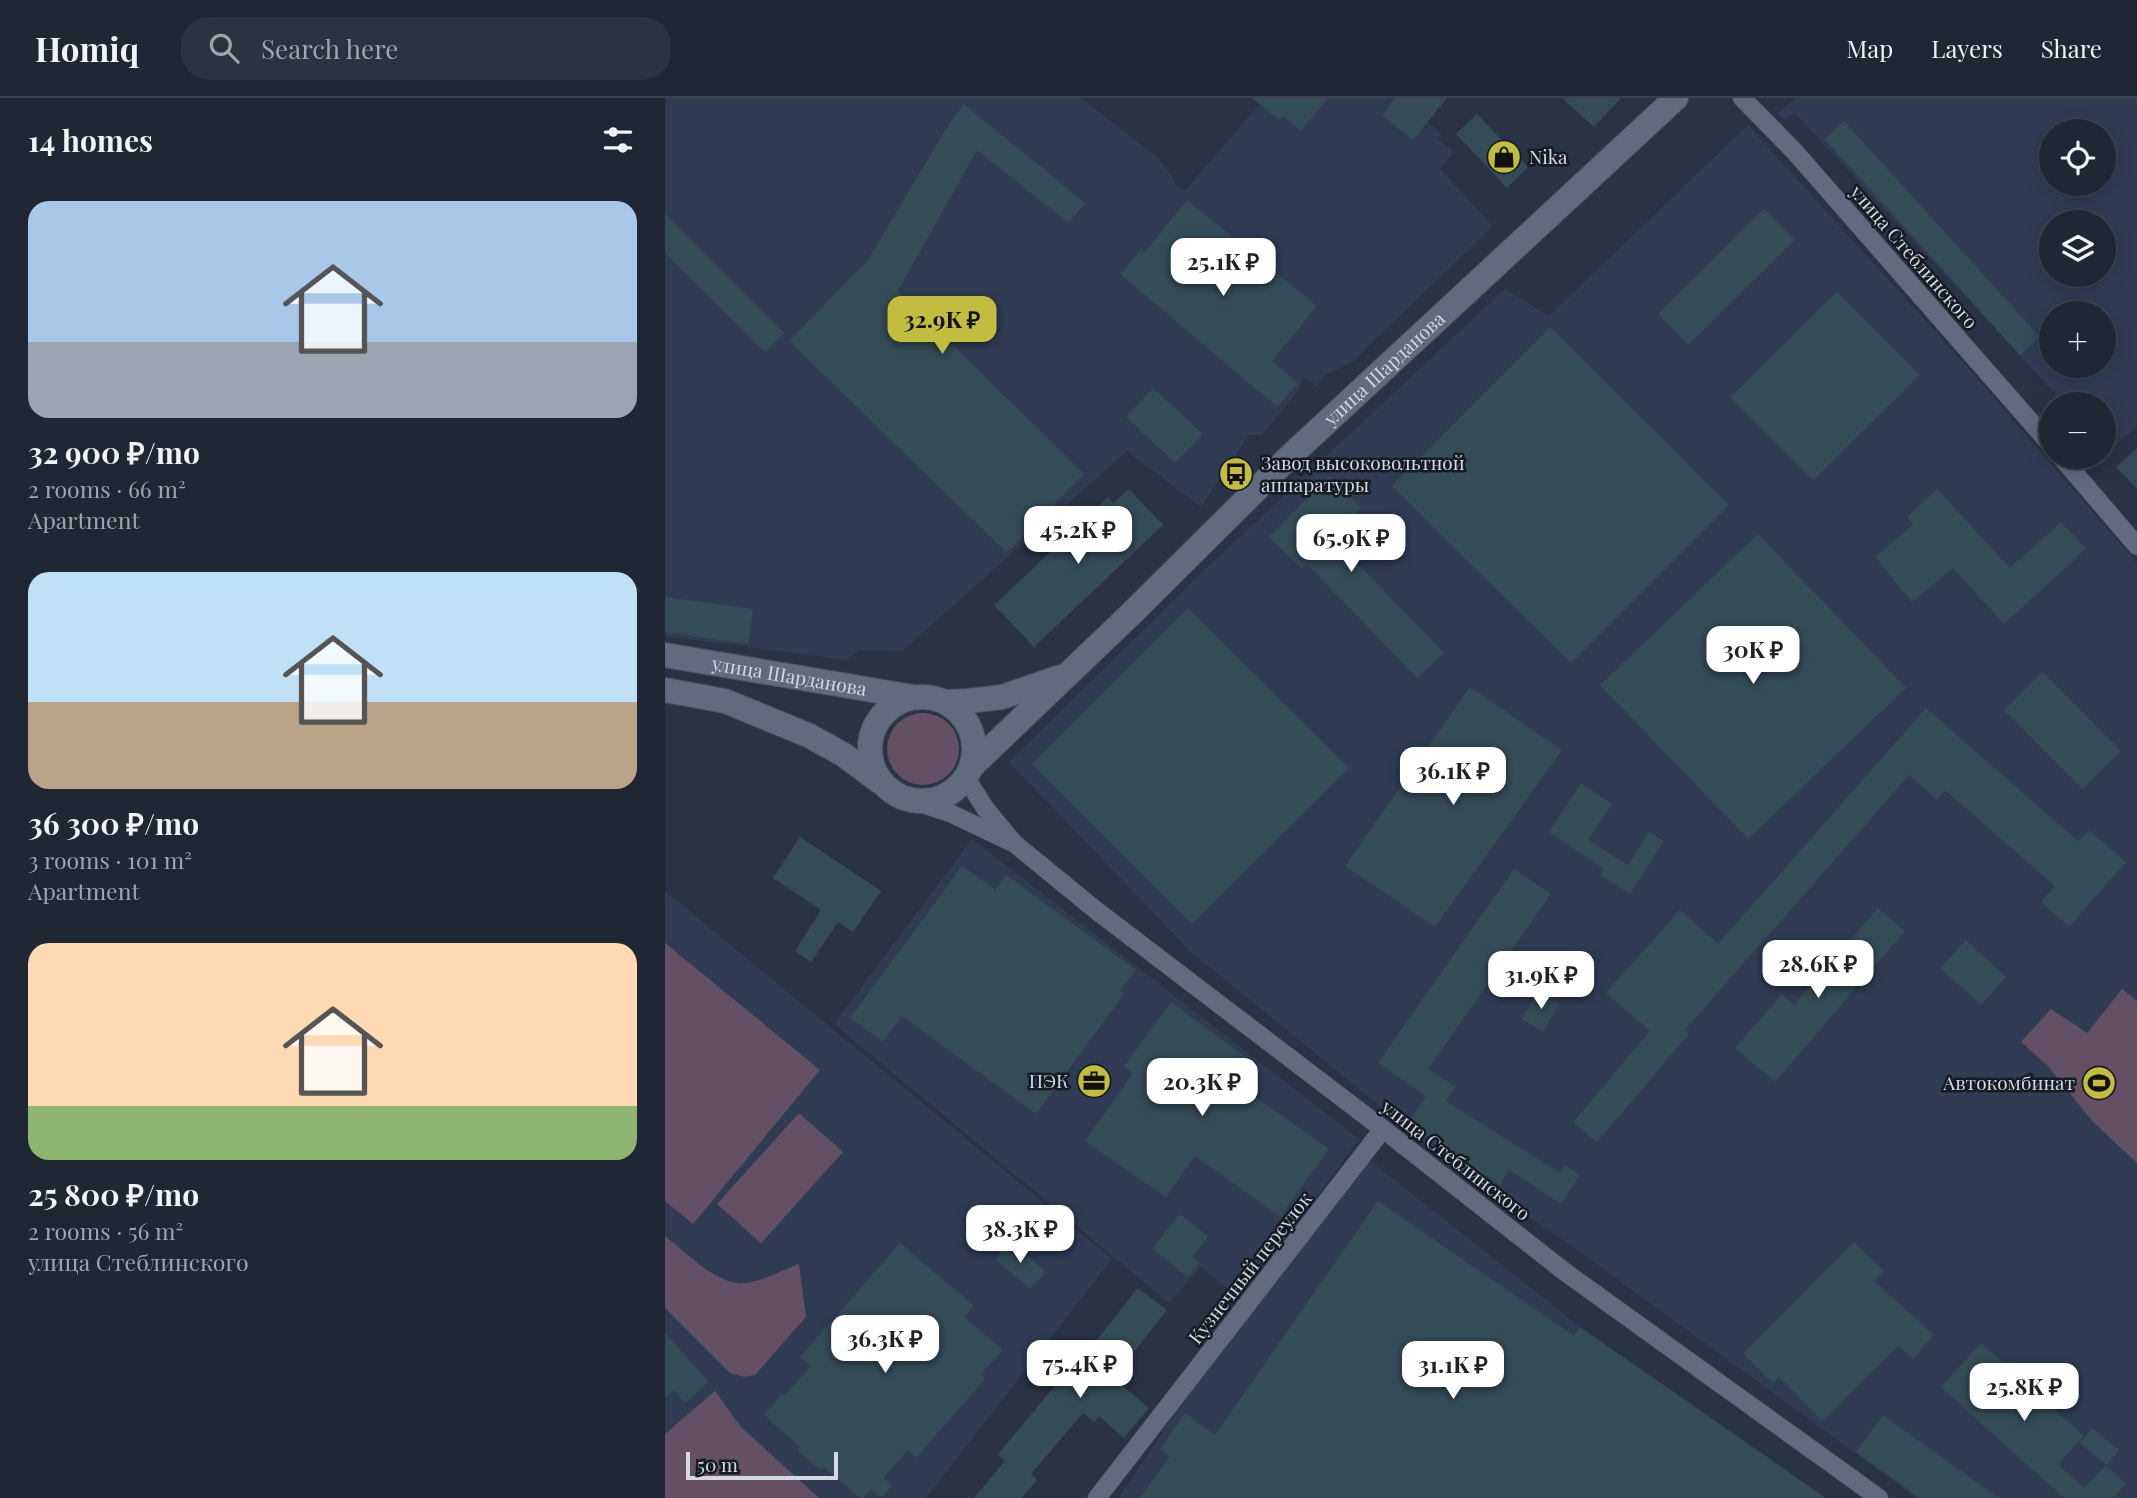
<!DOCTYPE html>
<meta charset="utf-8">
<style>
:root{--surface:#1f2634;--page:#2c3240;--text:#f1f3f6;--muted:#a1a5ac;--line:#3c434f;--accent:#c2bd3f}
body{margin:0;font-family:"Playfair Display",serif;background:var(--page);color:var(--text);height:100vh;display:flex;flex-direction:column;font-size:26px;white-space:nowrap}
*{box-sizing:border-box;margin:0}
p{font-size:23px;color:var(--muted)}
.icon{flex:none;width:38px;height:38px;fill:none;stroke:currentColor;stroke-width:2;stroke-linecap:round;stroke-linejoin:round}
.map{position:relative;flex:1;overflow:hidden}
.side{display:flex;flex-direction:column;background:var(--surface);width:665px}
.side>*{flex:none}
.controls{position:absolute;left:1374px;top:21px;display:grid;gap:14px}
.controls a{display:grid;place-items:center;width:77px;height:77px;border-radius:50%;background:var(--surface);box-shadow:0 4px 18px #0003,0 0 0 2px var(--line);font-size:35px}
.scale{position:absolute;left:21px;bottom:18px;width:152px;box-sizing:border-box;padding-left:7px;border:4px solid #d2d9e5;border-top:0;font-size:19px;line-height:24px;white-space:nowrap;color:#d2d9e5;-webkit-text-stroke:5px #161b23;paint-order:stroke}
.price{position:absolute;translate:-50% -60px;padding:0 16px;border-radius:14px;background:#fff;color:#222;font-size:23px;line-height:46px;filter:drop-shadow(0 2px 4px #0008)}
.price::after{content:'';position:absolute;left:50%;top:42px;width:21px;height:16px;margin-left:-10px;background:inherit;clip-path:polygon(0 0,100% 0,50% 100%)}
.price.selected{background:var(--accent);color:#111}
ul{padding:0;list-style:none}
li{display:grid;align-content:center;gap:14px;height:371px;padding:0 28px}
li span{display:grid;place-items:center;height:217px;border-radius:21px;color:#555}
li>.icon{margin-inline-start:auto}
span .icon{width:126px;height:126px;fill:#fffc;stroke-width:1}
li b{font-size:30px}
h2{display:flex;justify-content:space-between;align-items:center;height:84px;padding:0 28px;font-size:30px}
header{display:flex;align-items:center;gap:42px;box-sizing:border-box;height:98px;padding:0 35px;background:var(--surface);border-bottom:2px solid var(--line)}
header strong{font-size:33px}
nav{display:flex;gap:38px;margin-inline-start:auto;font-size:24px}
.search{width:490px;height:63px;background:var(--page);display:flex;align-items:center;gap:18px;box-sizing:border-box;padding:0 24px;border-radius:28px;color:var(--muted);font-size:26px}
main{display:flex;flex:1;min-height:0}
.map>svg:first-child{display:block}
</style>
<header>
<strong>Homiq</strong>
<div class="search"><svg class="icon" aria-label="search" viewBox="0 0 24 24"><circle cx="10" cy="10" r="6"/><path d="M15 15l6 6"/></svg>Search here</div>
<nav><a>Map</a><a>Layers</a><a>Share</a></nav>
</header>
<main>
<section class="side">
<h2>14 homes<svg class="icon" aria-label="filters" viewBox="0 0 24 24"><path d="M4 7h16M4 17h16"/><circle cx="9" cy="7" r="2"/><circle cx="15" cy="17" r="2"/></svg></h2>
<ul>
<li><span style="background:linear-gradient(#a9c7e8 65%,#9aa5b1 0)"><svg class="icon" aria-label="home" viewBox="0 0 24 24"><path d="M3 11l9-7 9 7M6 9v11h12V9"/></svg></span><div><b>32 900 ₽/mo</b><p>2 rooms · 66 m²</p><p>Apartment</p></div></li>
<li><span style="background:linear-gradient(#bfe0f5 60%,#b9a48a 0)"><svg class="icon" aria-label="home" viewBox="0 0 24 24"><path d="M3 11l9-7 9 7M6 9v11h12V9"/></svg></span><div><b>36 300 ₽/mo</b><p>3 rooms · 101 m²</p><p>Apartment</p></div></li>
<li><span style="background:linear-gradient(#ffd9b3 75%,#8fb573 0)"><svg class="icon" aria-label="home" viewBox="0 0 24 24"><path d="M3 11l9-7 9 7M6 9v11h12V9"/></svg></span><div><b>25 800 ₽/mo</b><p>2 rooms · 56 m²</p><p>улица Стеблинского</p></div></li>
</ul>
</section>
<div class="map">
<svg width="1472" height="1400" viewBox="0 0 1472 1400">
<rect width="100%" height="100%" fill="#293345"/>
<!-- built -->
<g fill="#2f3c54" fill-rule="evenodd">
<path d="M0 0H416L492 59 507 78 511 87 520 93 600 0H782L762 24 777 36 773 41 789 54 775 71 828 128 688 263 660 277 652 288 638 279 633 293 597 337H584L536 409 462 353 237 553 194 552 182 562 0 538Z"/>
<path d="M1131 0H1472V328L1444 353 1439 348 1438 306H1400L1130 15 1120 22 1112 15ZM1386 33H1438V86H1386ZM1386 124H1438V177H1386ZM1386 215H1438V268H1386Z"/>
<path d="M1083 27 1296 262 1472 465V903L1457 892 1421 935 1356 944 1383 968 1427 1023 1472 1065V1400H1252L893 1138 803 1080 525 853 344 664 530 481 840 191 884 218Z"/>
<path d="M307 741 694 1041 577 1202 536 1169 504 1205 169 926Z"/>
<path d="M0 793 447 1161 261 1400H0Z"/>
<path d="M703 1061 915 1229 1161 1400H454L510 1315Z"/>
</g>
<!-- green -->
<g fill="#635065">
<circle cx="258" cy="651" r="36"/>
<path d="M0 845 155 972 28 1126 0 1103Z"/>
<path d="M1457 891 1472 903V1065L1427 1023 1383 968 1356 944 1386 911 1422 935Z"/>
<path d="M134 1015 178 1054 96 1145 52 1106Z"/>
<path d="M0 1138C21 1154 45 1181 72 1185 88 1188 118 1172 134 1166L141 1219 90 1277 79 1279 65 1275 0 1210Z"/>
<path d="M50 1293 76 1329 154 1400H0V1336Z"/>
</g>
<!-- building -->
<g fill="#344c58">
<path d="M587 0H663L636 33 618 18 615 22Z"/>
<path d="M730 0H782L748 42 717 17Z"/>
<path d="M897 0H956L929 29Z"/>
<path d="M299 6 420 105 404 125 312 52 233 193 419 376 342 455 124 243 202 163 284 26Z"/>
<path d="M812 16 863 69 842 90 791 36Z"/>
<path d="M1179 23 1375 239 1355 257 1160 41Z"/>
<path d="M522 102 652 208 607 263 633 285 612 309 455 176 476 152 479 155Z"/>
<path d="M1099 111 1130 142 1023 247 993 216Z"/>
<path d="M0 116 119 235 100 254 0 155Z"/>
<path d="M1172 194 1255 277 1148 382 1065 299Z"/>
<path d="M885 229 1064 407 906 565 727 388Z"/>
<path d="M488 290 538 336 510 365 461 319Z"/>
<path d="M1472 350V391L1451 369Z"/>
<path d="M664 378 696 410 667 439 779 555 752 580 641 465 636 470 604 439Z"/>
<path d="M464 391 498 427 369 549 329 507 443 399 448 405Z"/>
<path d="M1272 391 1345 470 1396 424 1421 451 1339 526 1288 470 1247 504 1210 459 1249 426 1242 419Z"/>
<path d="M1093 436 1241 590 1083 741 935 587Z"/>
<path d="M0 499 88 511 83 546 0 534Z"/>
<path d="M523 510 684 670 527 826 367 666Z"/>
<path d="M1378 574 1456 653 1417 691 1339 612Z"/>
<path d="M805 589 897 652 770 829 680 768Z"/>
<path d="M1261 610 1413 743 1424 732 1461 764 1404 829 1376 804 1390 788 1280 692 1272 702 1244 677 1020 932 1024 936 932 1044 908 1024 985 933 941 895 1015 812 1053 846Z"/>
<path d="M916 685 947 706 923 742 963 767 984 734 999 743 965 796 935 777 939 771 884 734Z"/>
<path d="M135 739 216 793 188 834 173 824 146 864 130 853 156 812 108 780Z"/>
<path d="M297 768 330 792 341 777 471 872 455 893 459 896 371 1016 237 918 218 944 185 920Z"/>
<path d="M849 771 886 796 763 971 791 989 781 1003 895 1075 900 1067 915 1077 896 1106 844 1072 835 1087 742 1027 761 998 713 965Z"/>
<path d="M1213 810 1240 833 1110 984 1070 950 1117 896 1129 907Z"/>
<path d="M1301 842 1341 879 1316 907 1275 870Z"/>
<path d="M874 892 895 905 878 934 857 921Z"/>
<path d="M506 904 595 970 579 991 664 1051 615 1119 530 1058 501 1099 420 1043 468 975 459 968Z"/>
<path d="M713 1103 909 1238 915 1229 1161 1400H475L505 1358 495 1351 520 1315 550 1337Z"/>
<path d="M515 1116 543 1139 527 1158 535 1165 523 1179 487 1150Z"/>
<path d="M345 1143 381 1174 365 1191 330 1161Z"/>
<path d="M1189 1144 1219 1173 1209 1183 1269 1237 1248 1261 1233 1248 1157 1323 1114 1279 1108 1285 1078 1256Z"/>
<path d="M235 1145 309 1208 299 1219 338 1252 316 1276 320 1281 251 1360 243 1352 218 1380 227 1388 216 1400 206 1391 199 1400H195L159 1369 156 1372 145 1363 132 1352 135 1349 99 1317 117 1296 119 1298 146 1268 135 1259Z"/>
<path d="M473 1190 502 1212 448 1280 484 1310 459 1340 434 1318 429 1324 418 1315 366 1376 372 1382 357 1400H309L340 1363 333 1356 408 1266 411 1268Z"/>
<path d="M0 1235 44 1284 20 1305 9 1292 0 1300Z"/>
<path d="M1316 1245 1419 1338 1393 1366 1419 1390 1441 1367 1461 1386 1448 1400H1399L1276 1289Z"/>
<path d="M1218 1317 1334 1400H1255L1191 1354Z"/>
<path d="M1427 1330 1454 1352 1442 1367 1415 1345Z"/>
</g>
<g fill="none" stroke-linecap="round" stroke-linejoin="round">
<!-- minor casing -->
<g stroke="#474f5f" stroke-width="19">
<g id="minor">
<path d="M1077 0 1130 54 1386 347"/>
<path d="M1396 359 1472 448"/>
<path d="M301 680 320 710 348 744"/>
<path d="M248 703 285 715 350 746 432 813 718 1031 900 1174 1214 1400"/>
<path d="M432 1400 718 1031"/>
</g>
</g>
<!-- secondary casing -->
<g stroke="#474f5f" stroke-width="26">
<g id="secondary">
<path id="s1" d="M0 557 248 599"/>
<path d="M0 592 60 603 145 638 179 657 214 683"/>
<circle cx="257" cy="651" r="52"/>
<path d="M280 604 303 603 337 599 395 579"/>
<path id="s2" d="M306 669 468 514 622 361 1011 0"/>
</g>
</g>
<!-- minor -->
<use href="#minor" stroke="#606b80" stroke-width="18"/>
<!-- secondary -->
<use href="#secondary" stroke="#606b80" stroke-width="24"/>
</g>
<!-- icons -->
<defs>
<g id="shop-disc" transform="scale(1.75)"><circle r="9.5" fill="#c2bd3f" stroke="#161b23"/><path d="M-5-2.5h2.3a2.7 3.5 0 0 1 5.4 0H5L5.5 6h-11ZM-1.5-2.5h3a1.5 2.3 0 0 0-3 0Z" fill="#111"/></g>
<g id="bus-disc" transform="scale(1.75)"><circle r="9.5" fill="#c2bd3f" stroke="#161b23"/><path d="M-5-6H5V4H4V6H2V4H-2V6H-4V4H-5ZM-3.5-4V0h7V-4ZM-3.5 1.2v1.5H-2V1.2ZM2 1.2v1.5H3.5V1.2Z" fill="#111"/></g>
<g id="office-disc" transform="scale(1.75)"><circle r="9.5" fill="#c2bd3f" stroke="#161b23"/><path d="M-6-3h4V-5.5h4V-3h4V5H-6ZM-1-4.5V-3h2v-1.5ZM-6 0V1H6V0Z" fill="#111"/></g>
<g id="stadium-disc" transform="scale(1.75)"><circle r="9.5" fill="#c2bd3f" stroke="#161b23"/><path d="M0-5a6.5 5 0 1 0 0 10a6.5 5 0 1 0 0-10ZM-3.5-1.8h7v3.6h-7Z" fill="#111"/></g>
</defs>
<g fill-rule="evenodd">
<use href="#shop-disc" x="839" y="59"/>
<use href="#bus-disc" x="571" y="376"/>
<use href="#office-disc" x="429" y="983"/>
<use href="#stadium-disc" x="1434" y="985"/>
</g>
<g text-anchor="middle" stroke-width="5" stroke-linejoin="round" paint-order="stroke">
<!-- poi labels -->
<g font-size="19" fill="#d2d9e5" stroke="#161b23" text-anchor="start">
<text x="864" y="66">Nika</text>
<text x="596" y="372">Завод высоковольтной<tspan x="596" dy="22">аппаратуры</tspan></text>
<text x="404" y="990" text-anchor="end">ПЭК</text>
<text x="1410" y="992" text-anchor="end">Автокомбинат</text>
</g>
<!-- street labels -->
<g font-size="19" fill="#d2d9e5" stroke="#161b23">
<text transform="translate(1249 159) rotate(49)" y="7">улица Стеблинского</text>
<text dy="7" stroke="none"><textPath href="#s2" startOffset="574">улица Шарданова</textPath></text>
<text dy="7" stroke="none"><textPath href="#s1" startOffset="126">улица Шарданова</textPath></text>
<text transform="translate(791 1062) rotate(38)" y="7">улица Стеблинского</text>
<text transform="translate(585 1170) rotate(-52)" y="7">Кузнечный переулок</text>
</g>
</g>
</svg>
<div class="controls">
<a><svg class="icon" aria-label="locate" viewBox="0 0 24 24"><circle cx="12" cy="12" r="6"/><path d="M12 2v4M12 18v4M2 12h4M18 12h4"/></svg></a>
<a><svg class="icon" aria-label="layers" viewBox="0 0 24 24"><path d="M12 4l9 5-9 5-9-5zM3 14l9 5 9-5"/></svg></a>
<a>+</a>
<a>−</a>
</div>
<div class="scale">50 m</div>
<b class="price" style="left:558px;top:200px">25.1K ₽</b>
<b class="price selected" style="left:277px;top:258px">32.9K ₽</b>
<b class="price" style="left:413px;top:468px">45.2K ₽</b>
<b class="price" style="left:686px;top:476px">65.9K ₽</b>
<b class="price" style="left:1088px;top:588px">30K ₽</b>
<b class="price" style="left:788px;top:709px">36.1K ₽</b>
<b class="price" style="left:1153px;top:902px">28.6K ₽</b>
<b class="price" style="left:876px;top:913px">31.9K ₽</b>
<b class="price" style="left:537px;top:1020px">20.3K ₽</b>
<b class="price" style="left:355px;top:1167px">38.3K ₽</b>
<b class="price" style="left:220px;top:1277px">36.3K ₽</b>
<b class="price" style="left:415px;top:1302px">75.4K ₽</b>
<b class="price" style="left:788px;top:1303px">31.1K ₽</b>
<b class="price" style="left:1359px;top:1325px">25.8K ₽</b>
</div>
</main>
